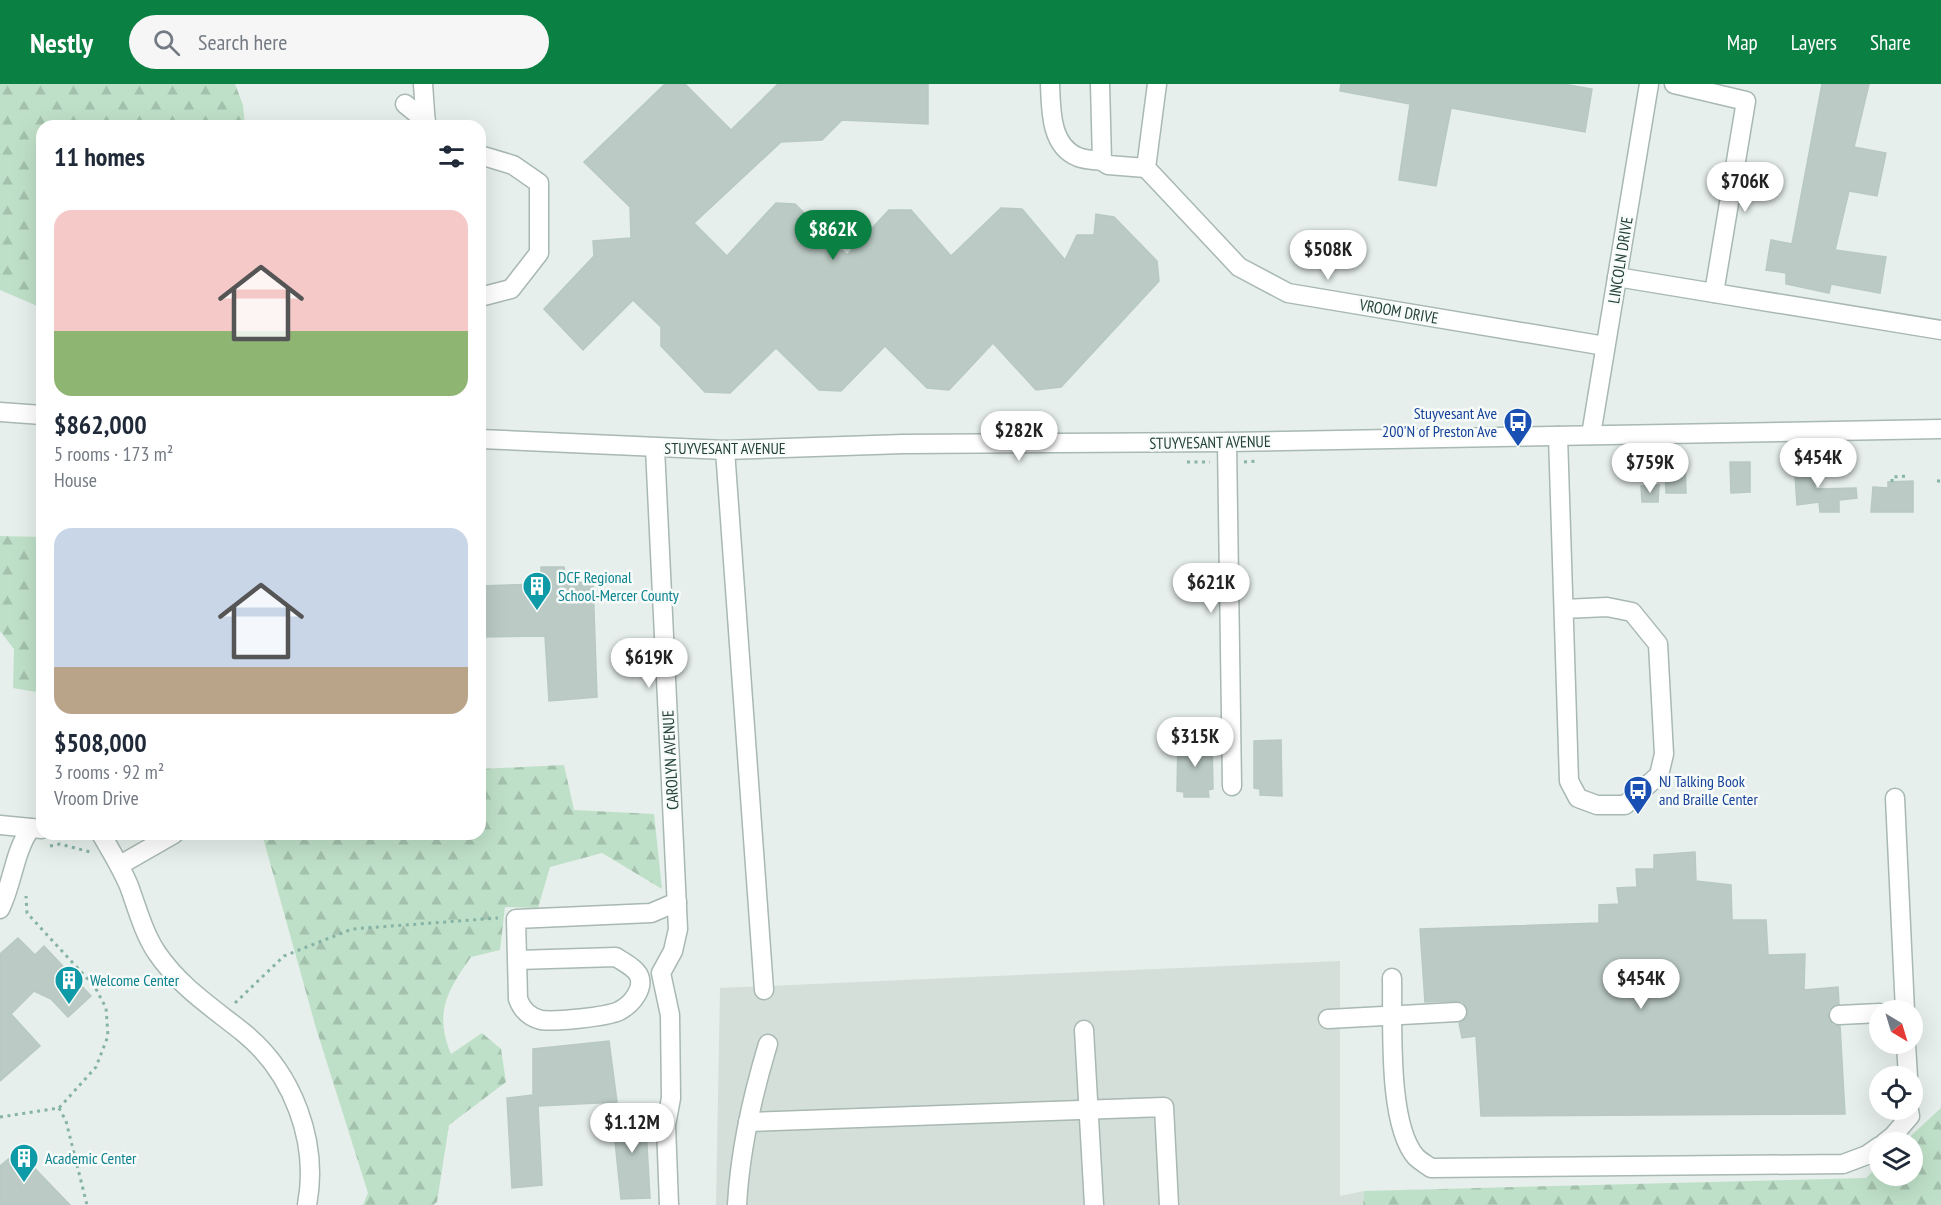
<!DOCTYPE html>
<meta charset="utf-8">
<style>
:root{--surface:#fff;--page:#f6f6f7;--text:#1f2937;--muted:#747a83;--accent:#0b8043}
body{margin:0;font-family:"PT Sans Narrow",sans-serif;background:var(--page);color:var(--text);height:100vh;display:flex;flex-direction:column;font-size:22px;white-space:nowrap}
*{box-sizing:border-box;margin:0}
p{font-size:20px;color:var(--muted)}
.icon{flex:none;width:33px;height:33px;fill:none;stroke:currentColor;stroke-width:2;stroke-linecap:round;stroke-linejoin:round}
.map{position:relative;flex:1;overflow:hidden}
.panel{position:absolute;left:36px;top:36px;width:450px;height:720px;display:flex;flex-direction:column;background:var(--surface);border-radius:18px;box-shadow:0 6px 24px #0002}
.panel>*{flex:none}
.needle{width:39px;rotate:142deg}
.controls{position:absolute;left:1869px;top:916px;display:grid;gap:12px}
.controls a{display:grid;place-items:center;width:54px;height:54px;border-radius:50%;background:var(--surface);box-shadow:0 6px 24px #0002;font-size:30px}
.price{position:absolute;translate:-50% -51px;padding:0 14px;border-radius:21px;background:#fff;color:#222;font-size:20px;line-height:39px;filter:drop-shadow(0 2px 3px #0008)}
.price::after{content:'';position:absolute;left:50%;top:36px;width:18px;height:14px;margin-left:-9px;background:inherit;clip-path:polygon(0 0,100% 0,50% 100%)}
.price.on{background:var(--accent);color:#fff}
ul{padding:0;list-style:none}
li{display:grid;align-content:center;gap:12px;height:318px;padding:0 18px}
li span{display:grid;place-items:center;height:186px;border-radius:18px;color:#555}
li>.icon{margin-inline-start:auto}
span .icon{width:108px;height:108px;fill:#fffc;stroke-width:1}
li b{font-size:26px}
h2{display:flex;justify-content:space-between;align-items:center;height:72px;padding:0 18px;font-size:26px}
header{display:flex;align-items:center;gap:36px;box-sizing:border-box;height:84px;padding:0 30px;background:var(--accent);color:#fff}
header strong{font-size:28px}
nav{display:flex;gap:33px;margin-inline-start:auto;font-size:21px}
.search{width:420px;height:54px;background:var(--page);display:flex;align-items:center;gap:15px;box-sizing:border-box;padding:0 21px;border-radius:33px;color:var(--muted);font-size:22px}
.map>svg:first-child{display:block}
</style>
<header>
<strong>Nestly</strong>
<div class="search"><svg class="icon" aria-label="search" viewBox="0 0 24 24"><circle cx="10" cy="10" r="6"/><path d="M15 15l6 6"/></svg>Search here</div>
<nav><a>Map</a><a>Layers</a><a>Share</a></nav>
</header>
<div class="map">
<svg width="1941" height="1121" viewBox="0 0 1941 1121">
<defs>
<pattern id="forest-firs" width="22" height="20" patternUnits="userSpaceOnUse" patternTransform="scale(1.5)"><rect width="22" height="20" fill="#bfe0c8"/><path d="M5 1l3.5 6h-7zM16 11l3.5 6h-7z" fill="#a4c1ad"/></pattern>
</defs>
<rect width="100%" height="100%" fill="#e6efeb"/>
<!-- built -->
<path fill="#d4dfda" d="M1340 877V1112L1364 1107 1363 1121H716L720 904Z"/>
<!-- forest -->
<g fill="url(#forest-firs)">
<path d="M0 0H235L243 21 245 42H42V232L35 221 0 206Z"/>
<path d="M0 452 42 453V609L13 604 14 565 0 547Z"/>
<path d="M564 681 574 726 654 730 662 805 602 769 550 783 538 824 505 823 500 866 471 873C447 907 434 929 451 970L482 949 501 965 506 998 449 1041 437 1118 433 1121H363L368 1109 316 944 262 750H480V685Z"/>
<path d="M1941 1024V1121H1363L1364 1107 1866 1094 1879 1081 1880 1092H1912V1059H1903Z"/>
</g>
<!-- building -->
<g fill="#bbcac4" stroke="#b8c9c2" stroke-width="1.5">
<path d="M665 0H685L731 46 778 0H928V40L842 36 822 56 781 58 694 139 727 172 776 119 795 120 847 171 889 126H911L951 172 1001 124 1022 125 1065 176 1077 151H1094L1096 130 1114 133 1157 177 1159 197 1061 303 1036 306 993 259 949 306 927 304 885 262 841 307 819 306 776 264 730 309 705 308 661 262V243L633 216 583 266 544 225 594 172 593 157 631 154 630 123 584 78Z"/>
<path d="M1341 0H1563L1592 5 1585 48 1451 24 1436 102 1399 96 1410 20 1340 7Z"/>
<path d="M1822 0H1869L1854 63 1886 69 1877 112 1849 107 1835 166 1886 173 1880 209 1831 200 1829 209 1786 200V189L1766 186 1771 156 1792 160Z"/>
<path d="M1794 376H1815V405L1856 404 1857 414 1839 416V428H1820L1819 418 1797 421Z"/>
<path d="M1685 378 1686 409H1666L1665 379Z"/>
<path d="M1730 378H1750V408L1731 409Z"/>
<path d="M1913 397V428H1871L1873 403 1888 404V398Z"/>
<path d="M1659 401 1658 418H1642L1641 402Z"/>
<path d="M541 483H564L566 499 593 498 597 613 549 617 545 552 480 553V502L541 500Z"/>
<path d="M1178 656 1212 658 1213 705 1208 706 1209 713H1184V708L1177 707Z"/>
<path d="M1281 656 1282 712 1260 711V705L1254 704V657Z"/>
<path d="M1695 768 1696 797 1731 801 1732 836H1766L1768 871 1805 870 1804 906 1838 903 1839 920 1829 925 1828 932 1833 941 1840 942 1845 1030 1481 1032 1476 952 1462 954 1459 939 1467 934 1468 927 1463 918 1456 917 1425 918 1420 845 1599 839V821L1619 820 1617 804 1637 803 1636 785H1654V771Z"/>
<path d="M18 854 35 871 44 862 91 912 68 933 51 915 34 907 11 930 40 962 0 997V870Z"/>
<path d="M609 957 617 1018 538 1022 542 1101 512 1104 507 1014 533 1011V965Z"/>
<path d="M645 1026 650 1114 621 1115 612 1028Z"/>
<path d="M18 1067 70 1121H0V1082Z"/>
</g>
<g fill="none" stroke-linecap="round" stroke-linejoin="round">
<!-- minor casing -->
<g stroke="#a8b8b2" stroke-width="21">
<g id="minor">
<path d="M423 0 426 42"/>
<path d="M1050 0C1051 25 1050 62 1078 73 1085 76 1095 76 1102 77"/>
<path d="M1100 0 1102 77 1108 81 1146 84"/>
<path d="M1157 0 1146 84 1239 183 1288 209 1605 262"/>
<path d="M405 20 426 37"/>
<path d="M480 71 513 81 539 99V169L511 205 480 213"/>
<path d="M1617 193 1714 209 1746 17 1674 0"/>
<path d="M1714 209 1941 246"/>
<path d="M0 328 42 331"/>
<path d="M1591 351 1649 0"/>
<path d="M1558 352 1569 697 1578 714 1597 721H1625L1659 691 1664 670 1658 560 1632 528 1607 523 1564 525"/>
<path d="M480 355 725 366 903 360 1227 358 1941 345"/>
<path d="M1227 358 1232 702"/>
<path d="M655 364 678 845 673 867 661 889 670 931 671 1014 666 1041 669 1121"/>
<path d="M725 366 764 906"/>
<path d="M1895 714 1905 927"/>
<path d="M0 741 31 744"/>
<path d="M101 750C111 767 121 783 129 802 137 824 144 850 157 869 180 903 213 924 244 949 293 989 319 1058 307 1121"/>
<path d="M120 781 174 750"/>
<path d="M0 825C13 799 14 767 31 744L42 745"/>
<path d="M517 876 616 873C623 878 633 882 638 890 646 904 631 921 619 927 606 933 555 938 541 936 529 933 522 926 518 915L516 835 651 829 677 818"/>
<path d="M1392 894C1393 939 1387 1040 1416 1073 1420 1077 1427 1081 1431 1084L1843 1080 1867 1071 1880 1062"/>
<path d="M1839 931 1880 929"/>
<path d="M1328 935 1457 928"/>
<path d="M1084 946 1094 1121"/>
<path d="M1906 960 1908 993"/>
<path d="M748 1038 1164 1023 1169 1121"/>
<path d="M1884 1059 1893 1052 1910 1032 1909 1026"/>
<path d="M737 1121C740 1065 752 1013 768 960"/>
</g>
</g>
<!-- path -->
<g stroke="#86b3a5" stroke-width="3" stroke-dasharray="3 4.5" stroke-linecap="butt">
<path d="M1187 378H1210"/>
<path d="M1244 378 1258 377"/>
<path d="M1937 397H1941"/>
<path d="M1892 398V393L1907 392"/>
<path d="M50 762 60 760 90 768"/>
<path d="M235 919 284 872 352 845 498 834"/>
<path d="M59 1024 66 1037 87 1121"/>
<path d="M0 1033 59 1024 96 983 108 952 106 924 95 903 27 829 26 812"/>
</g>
<!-- minor -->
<use href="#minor" stroke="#fff" stroke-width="18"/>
</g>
<!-- icons -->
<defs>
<g id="bus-pin" transform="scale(1.5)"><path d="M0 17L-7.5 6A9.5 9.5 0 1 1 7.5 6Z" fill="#1a4fb4" stroke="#f7fbf9"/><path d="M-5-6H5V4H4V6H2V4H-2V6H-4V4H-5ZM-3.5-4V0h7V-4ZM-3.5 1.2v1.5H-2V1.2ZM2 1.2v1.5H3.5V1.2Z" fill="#fff"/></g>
<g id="building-pin" transform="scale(1.5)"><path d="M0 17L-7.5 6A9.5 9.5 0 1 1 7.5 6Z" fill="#0f9aa8" stroke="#f7fbf9"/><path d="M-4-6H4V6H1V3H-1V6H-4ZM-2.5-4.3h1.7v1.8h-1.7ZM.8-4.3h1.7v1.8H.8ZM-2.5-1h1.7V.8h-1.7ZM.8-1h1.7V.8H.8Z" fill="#fff"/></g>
</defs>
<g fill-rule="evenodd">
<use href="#bus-pin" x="1518" y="338"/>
<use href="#building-pin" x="537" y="502"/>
<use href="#bus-pin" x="1638" y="706"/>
<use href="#building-pin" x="69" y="896"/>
<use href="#building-pin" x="24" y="1074"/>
</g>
<g text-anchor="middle" stroke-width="5" stroke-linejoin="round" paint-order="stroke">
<!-- street labels -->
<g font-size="16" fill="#24423a" stroke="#f7fbf9">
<text transform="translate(1620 176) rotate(-81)" y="6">LINCOLN DRIVE</text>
<text transform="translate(1399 227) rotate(10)" y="6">VROOM DRIVE</text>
<text transform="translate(1210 358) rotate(-1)" y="6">STUYVESANT AVENUE</text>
<text x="725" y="370">STUYVESANT AVENUE</text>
<text transform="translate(670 676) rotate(-93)" y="6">CAROLYN AVENUE</text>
</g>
<!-- transit labels -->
<g font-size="16" fill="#164399" stroke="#f7fbf9" text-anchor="end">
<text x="1497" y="335">Stuyvesant Ave<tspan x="1497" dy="18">200'N of Preston Ave</tspan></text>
<text x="1659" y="703" text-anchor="start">NJ Talking Book<tspan x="1659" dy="18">and Braille Center</tspan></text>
</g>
<!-- culture labels -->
<g font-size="16" fill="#0d838f" stroke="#f7fbf9" text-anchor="start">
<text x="558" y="499">DCF Regional<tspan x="558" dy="18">School-Mercer County</tspan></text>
<text x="90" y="902">Welcome Center</text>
<text x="45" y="1080">Academic Center</text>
</g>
</g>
</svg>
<div class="controls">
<a><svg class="needle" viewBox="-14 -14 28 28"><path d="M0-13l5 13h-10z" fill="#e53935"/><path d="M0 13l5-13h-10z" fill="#747a83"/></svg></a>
<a><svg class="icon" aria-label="locate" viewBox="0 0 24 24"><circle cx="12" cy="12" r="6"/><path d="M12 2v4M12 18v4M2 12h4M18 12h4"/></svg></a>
<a><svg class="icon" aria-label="layers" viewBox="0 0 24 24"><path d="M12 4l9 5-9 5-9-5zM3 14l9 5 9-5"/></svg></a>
</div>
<b class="price" style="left:1745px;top:129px">$706K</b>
<b class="price on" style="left:833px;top:177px">$862K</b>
<b class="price" style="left:1328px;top:197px">$508K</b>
<b class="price" style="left:1019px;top:378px">$282K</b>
<b class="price" style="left:1818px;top:405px">$454K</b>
<b class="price" style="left:1650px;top:410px">$759K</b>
<b class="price" style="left:1211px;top:530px">$621K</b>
<b class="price" style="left:649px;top:605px">$619K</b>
<b class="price" style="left:1195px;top:684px">$315K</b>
<b class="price" style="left:1641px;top:926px">$454K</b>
<b class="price" style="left:632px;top:1070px">$1.12M</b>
<section class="panel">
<h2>11 homes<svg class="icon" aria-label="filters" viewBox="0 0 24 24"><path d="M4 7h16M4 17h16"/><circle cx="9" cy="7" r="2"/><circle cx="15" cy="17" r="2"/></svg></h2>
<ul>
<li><span style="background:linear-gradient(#f6c9c9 65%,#8fb573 0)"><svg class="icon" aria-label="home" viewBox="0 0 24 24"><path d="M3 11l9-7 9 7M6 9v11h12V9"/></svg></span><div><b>$862,000</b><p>5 rooms · 173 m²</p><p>House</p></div></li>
<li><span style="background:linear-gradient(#c9d6e8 75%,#b9a48a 0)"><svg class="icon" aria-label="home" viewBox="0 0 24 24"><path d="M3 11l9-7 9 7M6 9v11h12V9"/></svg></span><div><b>$508,000</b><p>3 rooms · 92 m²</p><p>Vroom Drive</p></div></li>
</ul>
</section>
</div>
